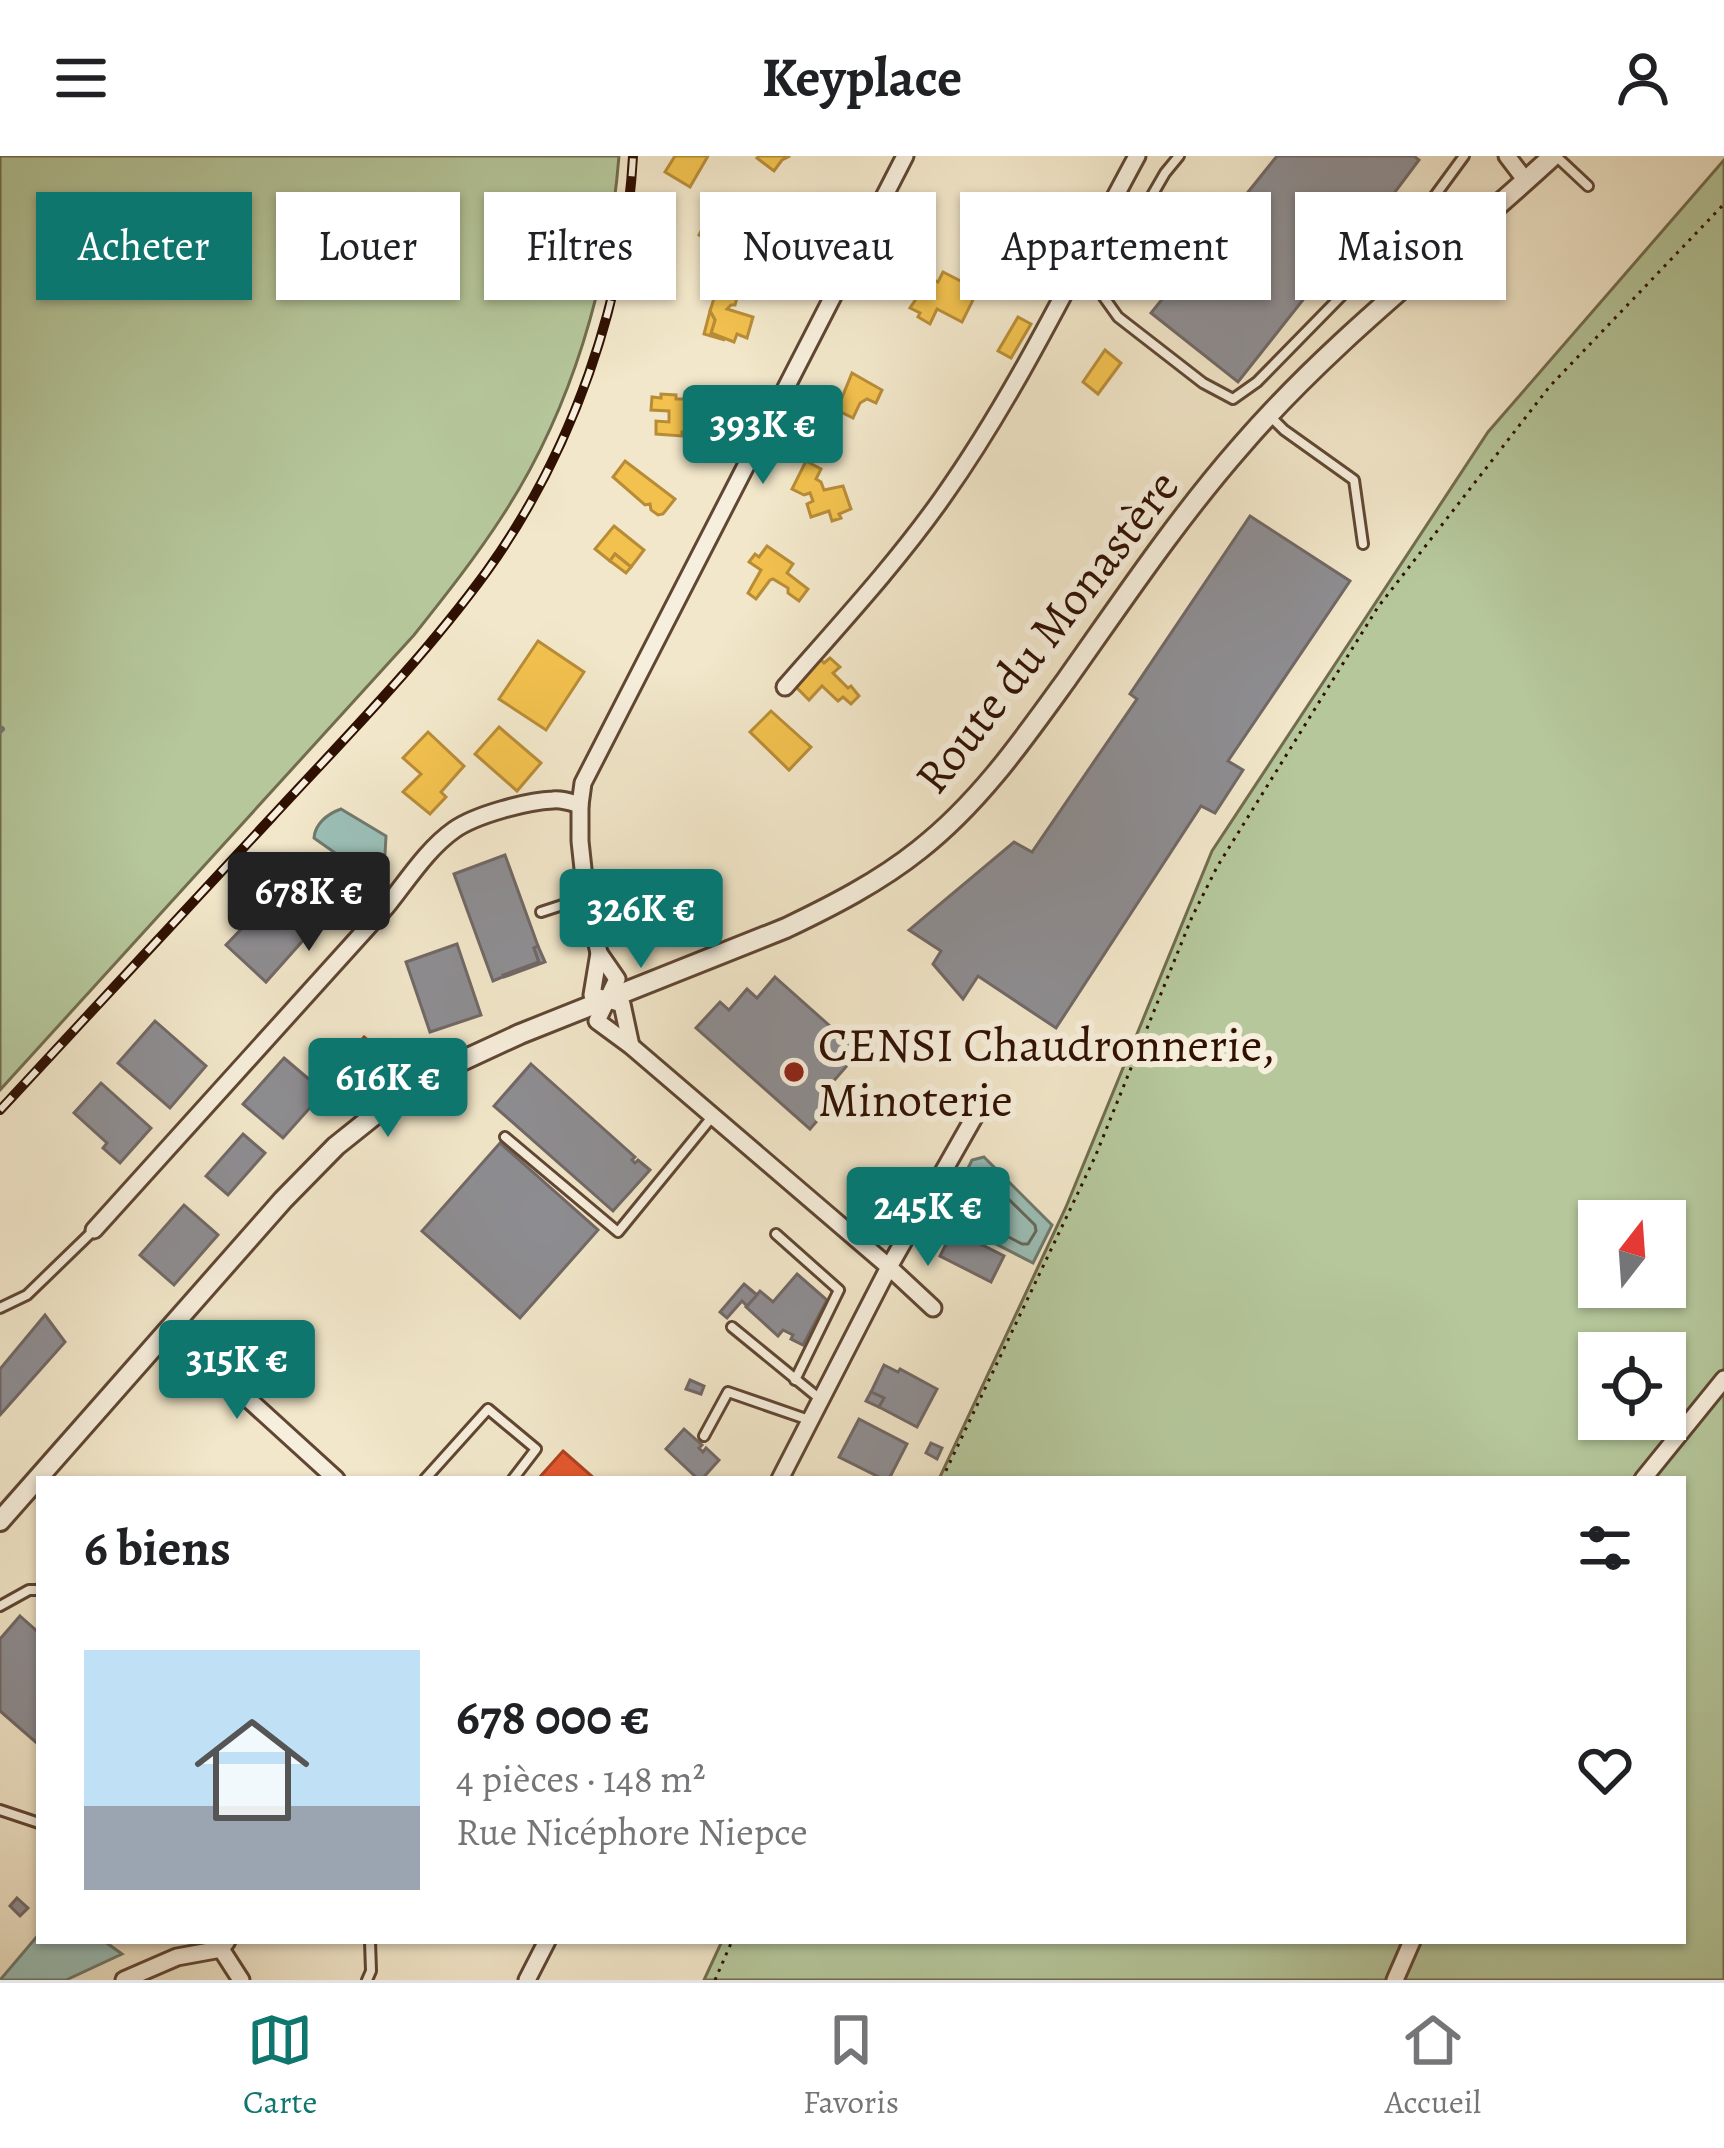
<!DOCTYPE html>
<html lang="fr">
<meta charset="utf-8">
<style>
:root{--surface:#fff;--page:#f6f6f6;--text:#202124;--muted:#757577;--line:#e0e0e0;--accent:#0f766e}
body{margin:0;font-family:Alegreya,serif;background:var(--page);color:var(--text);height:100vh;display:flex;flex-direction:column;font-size:45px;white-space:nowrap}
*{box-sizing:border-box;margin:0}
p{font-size:39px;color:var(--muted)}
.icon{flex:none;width:66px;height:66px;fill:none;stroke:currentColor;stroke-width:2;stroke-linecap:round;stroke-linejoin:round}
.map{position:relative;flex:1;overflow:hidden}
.panel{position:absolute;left:36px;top:1320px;width:1650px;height:468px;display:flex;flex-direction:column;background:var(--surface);border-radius:0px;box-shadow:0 3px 9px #0004}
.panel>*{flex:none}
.hud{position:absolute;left:36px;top:36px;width:1653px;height:108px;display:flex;gap:24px}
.needle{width:78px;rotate:17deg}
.tools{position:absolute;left:1578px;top:1044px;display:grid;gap:24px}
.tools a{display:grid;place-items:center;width:108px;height:108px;border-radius:0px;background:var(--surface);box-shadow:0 3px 9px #0004;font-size:60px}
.price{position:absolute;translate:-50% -102px;padding:0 27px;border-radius:12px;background:var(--accent);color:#fff;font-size:39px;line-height:78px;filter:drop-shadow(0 3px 6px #0008)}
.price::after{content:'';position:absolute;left:50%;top:72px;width:36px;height:27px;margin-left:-18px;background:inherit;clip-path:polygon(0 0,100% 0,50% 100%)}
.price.on{background:#222;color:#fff}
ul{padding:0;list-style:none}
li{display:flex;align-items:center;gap:36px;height:300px;padding:0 48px}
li+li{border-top:3px solid var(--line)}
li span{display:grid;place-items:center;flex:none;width:336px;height:240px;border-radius:0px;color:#555}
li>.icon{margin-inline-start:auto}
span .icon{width:144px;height:144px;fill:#fffc;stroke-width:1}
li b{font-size:51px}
h2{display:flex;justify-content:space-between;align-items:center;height:144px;padding:0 48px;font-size:51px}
.pill{padding:0 42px;border-radius:0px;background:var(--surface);box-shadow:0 3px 9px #0004;font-size:42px;line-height:108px}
.pill.on{background:var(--accent);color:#fff}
header{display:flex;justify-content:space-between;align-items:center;height:156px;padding:0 48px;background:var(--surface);font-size:54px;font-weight:600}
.menu{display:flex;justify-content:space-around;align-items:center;height:168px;border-top:3px solid var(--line);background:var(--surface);font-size:33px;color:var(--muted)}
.menu a{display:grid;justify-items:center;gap:6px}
.menu .on{color:var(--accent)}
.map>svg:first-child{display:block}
</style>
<header><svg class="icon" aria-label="menu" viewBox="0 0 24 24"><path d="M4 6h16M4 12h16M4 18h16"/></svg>Keyplace<svg class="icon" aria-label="person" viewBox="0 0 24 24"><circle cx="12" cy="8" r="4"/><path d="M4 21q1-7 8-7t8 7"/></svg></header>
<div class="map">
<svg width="1724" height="1824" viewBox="0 0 1724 1824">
<rect width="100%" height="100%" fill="#f2e7ca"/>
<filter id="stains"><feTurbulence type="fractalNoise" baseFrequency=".00167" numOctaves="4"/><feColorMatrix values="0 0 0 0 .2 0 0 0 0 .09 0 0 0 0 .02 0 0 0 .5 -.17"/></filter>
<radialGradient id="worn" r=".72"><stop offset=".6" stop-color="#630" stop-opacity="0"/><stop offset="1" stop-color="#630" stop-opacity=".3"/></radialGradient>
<!-- green -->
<g fill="#b5c79b" stroke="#726c4e" stroke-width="3" fill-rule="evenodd">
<path d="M0 0H619C609 125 572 253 503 359 476 401 445 440 414 479L0 934Z"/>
<path d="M1724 4V1824H704L722 1785H1683V1323H939L1066 1051 1212 695 1488 276ZM1599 1065H1665V1131H1599ZM1599 1197H1665V1263H1599Z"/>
</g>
<!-- water -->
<g fill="#9bbfb7" stroke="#70796e" stroke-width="3">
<path d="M341 653 386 680 385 698 370 711 345 704 314 682C315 668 327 658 341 653Z"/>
<path d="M984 1001 1052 1069 1033 1107 944 1061 972 1004Z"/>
<path d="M39 1778V1785H104L122 1798 66 1824H0Z"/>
</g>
<!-- homes -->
<g fill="#f2c14e" stroke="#b88c37" stroke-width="3">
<path d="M675 0H708L690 31 665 16Z"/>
<path d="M759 0H790L782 4 774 15 757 2Z"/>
<path d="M1036 45 1060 59 1052 74 1047 72 1038 92 1022 83 1027 73 1024 71 1028 60Z"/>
<path d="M1019 55 1029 61 1024 71 1013 66Z"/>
<path d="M705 68 717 75 711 86 699 79Z"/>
<path d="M780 79 799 89 790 108 786 106 784 109 768 100Z"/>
<path d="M900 102 911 107 909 111 938 126 943 116 978 134 962 166 937 153 930 168 918 161 920 157 910 152 920 137 915 134 917 132 890 121Z"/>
<path d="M720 123 741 128 735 149H731L727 153 753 161 747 182 737 178 734 186 711 177 715 164 710 155Z"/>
<path d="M710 155 715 164 711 177 725 184 704 178Z"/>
<path d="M1018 161 1031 168 1011 202 998 195Z"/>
<path d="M1105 194 1121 207 1098 238 1083 226Z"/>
<path d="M852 217 882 234 876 247 867 243 860 247 853 262 837 254Z"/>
<path d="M685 236 704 237 705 269H702L701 281 686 280 687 276H682V280L656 278V265L669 266V255L651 254 652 241 661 242V238L676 239V243H684Z"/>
<path d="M625 305 675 343 663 358 658 359 651 354 650 348 645 349 613 321Z"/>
<path d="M806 305 821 313 816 323 821 326 824 334 843 330 851 353 839 358 841 362 832 365 829 355 811 361 807 348 813 345 810 337 804 339 792 333Z"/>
<path d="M614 370 644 394 631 411 615 398 610 405 595 393Z"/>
<path d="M767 390 793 408 787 417 808 433 799 445 788 437V432L773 423 770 424 756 443 748 437 761 414 749 406 755 398 759 401Z"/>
<path d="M615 398 631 411 626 417 610 405Z"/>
<path d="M538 485 584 516 546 574 499 543Z"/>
<path d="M830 502 840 511 833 517 848 532 851 530 859 540 851 548 843 541 838 545 822 530 809 544 795 530 820 503 824 507Z"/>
<path d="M771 555 811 591 789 614 750 576Z"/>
<path d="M499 571 541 607 517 635 475 598Z"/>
<path d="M428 576 464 610 441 636 446 641 430 658 403 636 421 618 403 602Z"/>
</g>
<!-- shops -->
<g fill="#e4572e" stroke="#ae4220" stroke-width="3">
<path d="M364 881 388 902 363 930 339 909Z"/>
<path d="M563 1295 595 1323H538Z"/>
</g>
<!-- industry -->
<g fill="#8d8d92" stroke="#716866" stroke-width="3">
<path d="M1277 0H1414L1419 4 1383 52 1378 49 1238 226 1151 157Z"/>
<path d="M1250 360 1350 425 1228 605 1243 614 1215 657 1201 650 1056 872 978 820 963 843 933 808 941 795 909 774 1014 686 1032 696 1137 543 1130 538Z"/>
<path d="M505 699 538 790 534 792 539 806 493 825 454 718Z"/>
<path d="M309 714 337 740 328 750 331 753 266 826 226 789 248 766 251 770 297 721 300 724Z"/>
<path d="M457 788 481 859 430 876 406 806Z"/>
<path d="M538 790 545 806 504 821 503 819 539 806 534 792Z"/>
<path d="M775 821 859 896 824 936 834 945 810 973 696 872 720 846 729 854 747 833 757 842Z"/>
<path d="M155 865 206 910 170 952 118 907Z"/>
<path d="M284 902 324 936 283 982 243 948Z"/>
<path d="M531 908 635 1001 632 1004 635 1007 638 1004 650 1014 613 1055 494 950Z"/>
<path d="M101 927 151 972 120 1007 103 992 107 987 74 957Z"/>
<path d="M243 978 265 997 228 1039 206 1020Z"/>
<path d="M500 987 598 1074 520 1162 422 1075Z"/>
<path d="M184 1049 218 1079 174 1129 140 1099Z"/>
<path d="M953 1074 1004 1100 991 1126 940 1100Z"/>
<path d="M797 1118 827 1144 803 1189 791 1183 793 1179 783 1174 778 1180 746 1151 760 1135 773 1146Z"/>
<path d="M744 1128 757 1139 747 1150 742 1145 727 1162 720 1156Z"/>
<path d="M45 1159 65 1186 0 1259V1213Z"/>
<path d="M884 1209 898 1216 900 1213 937 1233 917 1271 879 1251 884 1242 871 1236Z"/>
<path d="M690 1224 704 1230 701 1238 686 1233Z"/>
<path d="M871 1236 884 1242 879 1251 866 1245Z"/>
<path d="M859 1263 907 1288 889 1323H883L839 1301Z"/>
<path d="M684 1273 702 1289 699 1292 703 1296 706 1292 719 1304 702 1323H698L666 1293Z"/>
<path d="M931 1287 942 1292 937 1303 926 1297Z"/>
<path d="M20 1460 39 1477V1589L0 1555V1483Z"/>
<path d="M17 1742 28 1752 20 1760 10 1750Z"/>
</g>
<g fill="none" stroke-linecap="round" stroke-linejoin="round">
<!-- shore -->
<path stroke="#66685c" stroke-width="3" d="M980 1019 986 1021 1035 1069 1036 1075 1028 1088H1022L963 1057V1051Z"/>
<!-- stream -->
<path stroke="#70796e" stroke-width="6" d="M0 575 2 573"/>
<!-- service casing -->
<g stroke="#604633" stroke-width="14">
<g id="service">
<path d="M1179 0 1165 17 1102 126 1103 140 1118 161 1203 227 1233 243 1257 226 1399 81 1426 52 1464 0"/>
<path d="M1557 1 1588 30"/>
<path d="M1270 260 1284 274 1354 324 1363 388"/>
<path d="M541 756 584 742"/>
<path d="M505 981 618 1076 712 961"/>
<path d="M776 1078 839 1134 795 1224"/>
<path d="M0 1152 27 1139 94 1074"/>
<path d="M732 1171 820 1243"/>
<path d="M704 1280 728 1236 809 1264"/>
<path d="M425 1323 488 1253 536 1293 513 1323"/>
<path d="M0 1450 29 1434H39"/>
<path d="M0 1654 39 1667"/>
<path d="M367 1824 371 1815 370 1785"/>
</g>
</g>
<!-- minor casing -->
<g stroke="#604633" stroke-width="21">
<g id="minor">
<path d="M1507 0 1526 25"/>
<path d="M785 531C839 469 895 409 943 341 1018 235 1075 114 1137 0"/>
<path d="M599 797 617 823 597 865 631 890 889 1111 780 1323"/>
<path d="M631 890 622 848 592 839 599 797 586 741 580 685V649L583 627 905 0"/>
<path d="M94 1074 386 751C407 725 427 693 454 674 475 659 527 645 553 644 562 643 570 646 580 649"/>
<path d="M933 1152 889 1111 976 958"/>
<path d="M170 1172 336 1323"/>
<path d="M1643 1323 1724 1223"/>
<path d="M221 1793 241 1824"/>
<path d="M124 1824 177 1801 221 1793 227 1785"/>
<path d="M527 1824 547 1785"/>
<path d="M1395 1824 1412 1785"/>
</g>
</g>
<!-- tertiary casing -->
<g stroke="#604633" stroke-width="24">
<path id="tertiary" d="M0 1365 283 1044 336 990 386 950 440 915 520 878 786 772C832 750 879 726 919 694 979 647 1023 584 1067 523 1123 444 1177 363 1241 290 1334 182 1449 96 1553 0"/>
</g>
<!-- path -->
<g stroke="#301001" stroke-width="3" stroke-dasharray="3 6" stroke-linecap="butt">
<path d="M942 1323 1095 1001 1192 761 1217 711 1378 451 1550 230 1724 48"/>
<path d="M715 1824 732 1785"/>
</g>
<!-- service -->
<use href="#service" stroke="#f7efdd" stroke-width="8"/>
<!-- minor -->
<use href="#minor" stroke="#f7efdd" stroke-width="15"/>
<!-- tertiary -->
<use href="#tertiary" stroke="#f7efdd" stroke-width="18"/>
<!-- rail casing -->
<g stroke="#301001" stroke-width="10">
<path id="rail" d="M0 954C91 856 181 759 272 661 346 581 423 503 487 415 572 296 625 146 633 0"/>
</g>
<!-- rail -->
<use href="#rail" stroke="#f7efdd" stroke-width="6" stroke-dasharray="18" stroke-linecap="butt"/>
</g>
<!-- markers -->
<circle fill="#8f2418" stroke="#f7efdd" stroke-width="4.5" cx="794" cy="916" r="12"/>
<g text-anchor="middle" stroke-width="12" stroke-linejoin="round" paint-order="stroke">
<!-- street labels -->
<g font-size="48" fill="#301001" stroke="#f7efdd">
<text transform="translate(1046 475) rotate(-52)" y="17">Route du Monastère</text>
</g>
<!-- poi labels -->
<g font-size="48" fill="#301001" stroke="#f7efdd" text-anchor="start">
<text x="818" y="905">CENSI Chaudronnerie,<tspan x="818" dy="55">Minoterie</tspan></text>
</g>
</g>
<rect width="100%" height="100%" filter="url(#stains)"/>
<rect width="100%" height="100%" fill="url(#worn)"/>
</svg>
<div class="tools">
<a><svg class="needle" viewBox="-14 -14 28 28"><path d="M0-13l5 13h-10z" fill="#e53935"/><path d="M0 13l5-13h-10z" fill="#757577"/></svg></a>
<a><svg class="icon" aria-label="locate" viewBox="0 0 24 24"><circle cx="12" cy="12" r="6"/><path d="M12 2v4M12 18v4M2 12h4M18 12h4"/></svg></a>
</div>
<b class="price" style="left:763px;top:331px">393K €</b>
<b class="price on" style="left:309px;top:798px">678K €</b>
<b class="price" style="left:641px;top:815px">326K €</b>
<b class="price" style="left:388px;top:984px">616K €</b>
<b class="price" style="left:928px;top:1113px">245K €</b>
<b class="price" style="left:237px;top:1266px">315K €</b>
<div class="hud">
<a class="pill on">Acheter</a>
<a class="pill">Louer</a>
<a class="pill">Filtres</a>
<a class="pill">Nouveau</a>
<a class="pill">Appartement</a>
<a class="pill">Maison</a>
</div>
<section class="panel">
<h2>6 biens<svg class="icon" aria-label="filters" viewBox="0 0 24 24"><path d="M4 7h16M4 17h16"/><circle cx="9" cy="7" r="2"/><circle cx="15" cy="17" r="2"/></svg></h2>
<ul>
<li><span style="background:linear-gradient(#bfe0f5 65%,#9aa5b1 0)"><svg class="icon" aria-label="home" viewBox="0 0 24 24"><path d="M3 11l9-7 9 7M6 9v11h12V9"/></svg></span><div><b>678 000 €</b><p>4 pièces · 148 m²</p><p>Rue Nicéphore Niepce</p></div><svg class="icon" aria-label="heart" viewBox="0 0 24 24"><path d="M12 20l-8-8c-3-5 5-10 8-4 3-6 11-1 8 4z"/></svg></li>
</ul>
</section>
</div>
<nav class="menu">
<a class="on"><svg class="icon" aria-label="map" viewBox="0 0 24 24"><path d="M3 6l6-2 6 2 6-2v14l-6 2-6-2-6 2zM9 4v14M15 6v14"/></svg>Carte</a>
<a><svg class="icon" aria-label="saved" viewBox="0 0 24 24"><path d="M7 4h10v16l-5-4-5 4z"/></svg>Favoris</a>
<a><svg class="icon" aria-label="home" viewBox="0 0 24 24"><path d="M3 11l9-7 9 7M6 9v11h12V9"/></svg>Accueil</a>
</nav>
